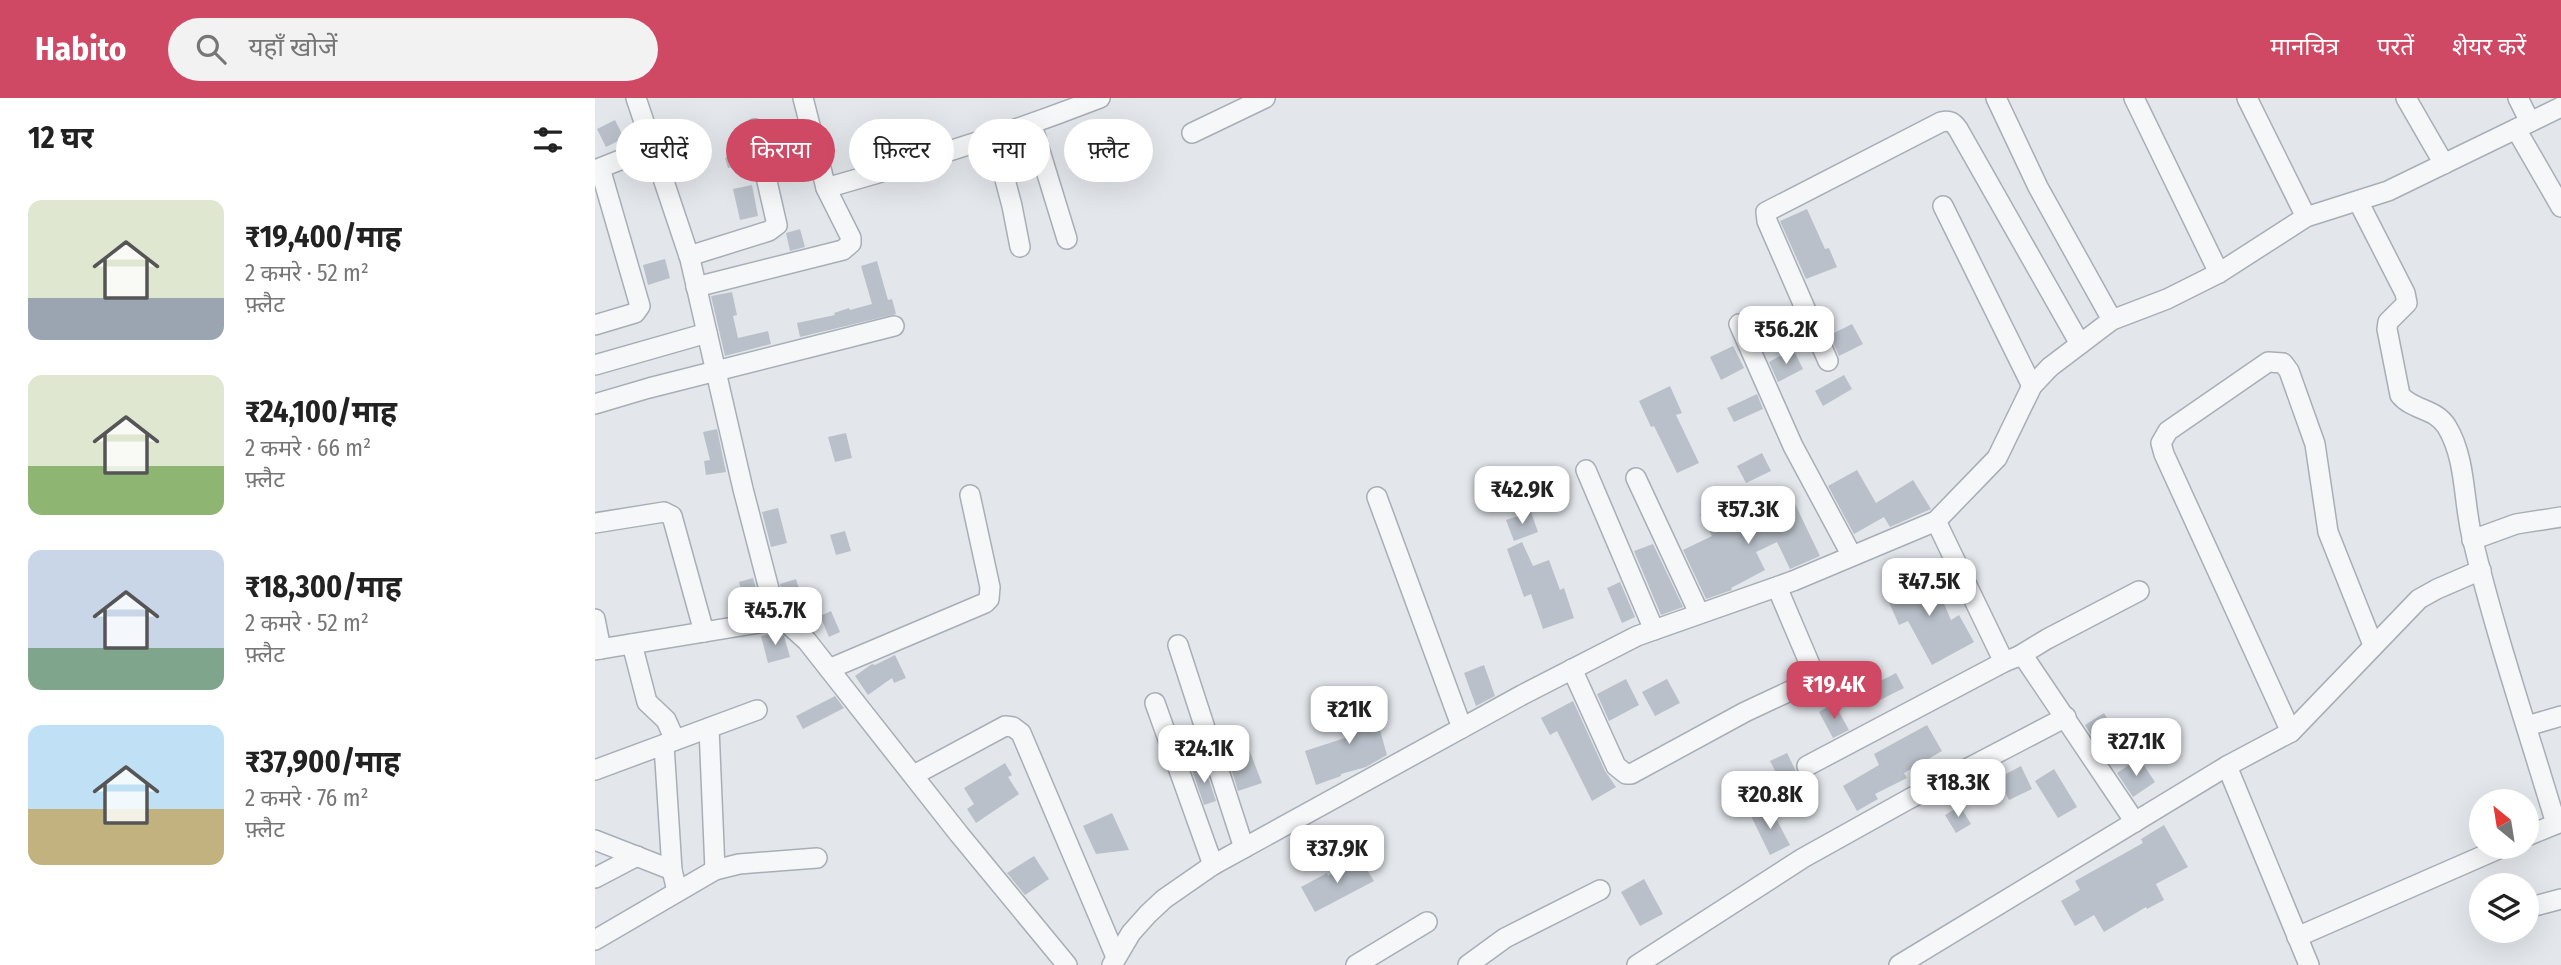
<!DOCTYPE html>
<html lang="hi">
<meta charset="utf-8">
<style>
:root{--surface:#fff;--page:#f2f2f2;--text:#222;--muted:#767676;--accent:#cf4964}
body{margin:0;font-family:"Fira Sans Condensed","Noto Sans Devanagari",sans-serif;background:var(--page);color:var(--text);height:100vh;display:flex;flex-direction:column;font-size:26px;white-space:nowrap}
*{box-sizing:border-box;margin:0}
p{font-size:23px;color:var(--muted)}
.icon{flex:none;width:38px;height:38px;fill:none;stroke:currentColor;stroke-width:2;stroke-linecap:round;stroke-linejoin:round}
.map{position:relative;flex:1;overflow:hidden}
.panel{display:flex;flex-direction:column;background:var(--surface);width:595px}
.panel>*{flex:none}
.hud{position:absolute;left:21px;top:21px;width:665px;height:63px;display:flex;gap:14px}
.needle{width:46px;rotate:330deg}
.tools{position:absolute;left:1874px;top:691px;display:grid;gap:14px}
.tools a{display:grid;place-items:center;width:70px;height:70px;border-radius:50%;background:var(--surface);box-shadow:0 7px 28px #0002;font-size:35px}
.price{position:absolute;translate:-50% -60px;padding:0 16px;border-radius:14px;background:#fff;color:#222;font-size:23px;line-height:46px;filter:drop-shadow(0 2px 4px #0008)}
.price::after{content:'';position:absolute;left:50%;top:42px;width:21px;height:16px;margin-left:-10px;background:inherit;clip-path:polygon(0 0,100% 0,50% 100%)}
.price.active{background:var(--accent);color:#fff}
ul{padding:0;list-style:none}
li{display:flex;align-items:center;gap:21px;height:175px;padding:0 28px}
li span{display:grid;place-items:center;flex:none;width:196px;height:140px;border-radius:14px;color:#555}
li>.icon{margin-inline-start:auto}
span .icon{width:84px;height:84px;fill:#fffc;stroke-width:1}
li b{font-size:30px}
h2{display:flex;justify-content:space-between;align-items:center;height:84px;padding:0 28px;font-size:30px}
.chip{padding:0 24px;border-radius:32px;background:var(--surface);box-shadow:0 7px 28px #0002;font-size:24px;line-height:63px}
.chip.active{background:var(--accent);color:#fff}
header{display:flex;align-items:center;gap:42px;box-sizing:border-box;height:98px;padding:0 35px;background:var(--accent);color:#fff}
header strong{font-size:33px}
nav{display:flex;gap:38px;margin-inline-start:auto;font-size:24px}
.search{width:490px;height:63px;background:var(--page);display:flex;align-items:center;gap:18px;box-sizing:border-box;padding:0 24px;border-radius:38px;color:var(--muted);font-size:26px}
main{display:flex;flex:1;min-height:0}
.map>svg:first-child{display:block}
</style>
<header>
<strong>Habito</strong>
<div class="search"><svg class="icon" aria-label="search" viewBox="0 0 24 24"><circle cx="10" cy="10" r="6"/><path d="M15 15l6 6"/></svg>यहाँ खोजें</div>
<nav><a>मानचित्र</a><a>परतें</a><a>शेयर करें</a></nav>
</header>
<main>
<section class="panel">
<h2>12 घर<svg class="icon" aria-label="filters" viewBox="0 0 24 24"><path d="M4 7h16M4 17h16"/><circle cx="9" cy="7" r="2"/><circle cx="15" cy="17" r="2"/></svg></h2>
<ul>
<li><span style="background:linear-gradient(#dfe7d0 70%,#9aa5b1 0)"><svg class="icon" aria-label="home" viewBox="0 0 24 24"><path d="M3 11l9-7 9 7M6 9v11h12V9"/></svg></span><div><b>₹19,400/माह</b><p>2 कमरे · 52 m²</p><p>फ़्लैट</p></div></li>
<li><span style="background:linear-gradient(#dfe7d0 65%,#8fb573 0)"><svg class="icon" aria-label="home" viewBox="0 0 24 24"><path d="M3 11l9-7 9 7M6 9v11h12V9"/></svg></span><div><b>₹24,100/माह</b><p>2 कमरे · 66 m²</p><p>फ़्लैट</p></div></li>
<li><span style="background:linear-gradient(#c9d6e8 70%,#7fa58c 0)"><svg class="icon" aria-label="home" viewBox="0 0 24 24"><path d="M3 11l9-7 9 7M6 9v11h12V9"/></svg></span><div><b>₹18,300/माह</b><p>2 कमरे · 52 m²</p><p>फ़्लैट</p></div></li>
<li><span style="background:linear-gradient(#bfe0f5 60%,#c2b280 0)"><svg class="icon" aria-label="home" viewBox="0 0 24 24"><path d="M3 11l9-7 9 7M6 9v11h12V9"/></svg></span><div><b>₹37,900/माह</b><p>2 कमरे · 76 m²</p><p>फ़्लैट</p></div></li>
</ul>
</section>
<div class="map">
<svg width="1966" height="867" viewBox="0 0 1966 867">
<rect width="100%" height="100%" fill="#e3e7eb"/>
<!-- building -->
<g fill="#bac0c9">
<path d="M20 22 29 40 11 49 2 31Z"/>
<path d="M150 43 158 77 148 79 146 68 133 70 130 60 143 57 140 45Z"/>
<path d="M197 44 200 56 179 60 177 49Z"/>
<path d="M157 87 163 118 145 122 138 91Z"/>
<path d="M1212 111 1230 151 1234 150 1242 169 1211 181 1185 123Z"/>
<path d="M205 131 210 149 195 153 191 135Z"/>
<path d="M70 161 75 180 53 187 48 167Z"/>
<path d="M282 163 293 202 297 201 301 216 205 239 202 225 240 217 239 215 254 210 255 212 277 206 266 168Z"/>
<path d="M137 194 142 217 138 218 143 240 173 233 176 246 130 258 116 198Z"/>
<path d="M1257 226 1268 246 1244 258 1235 237Z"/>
<path d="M1138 248 1149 270 1126 282 1115 259Z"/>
<path d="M1198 251 1208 271 1183 284 1174 264Z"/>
<path d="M1249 277 1257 291 1228 308 1220 293Z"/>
<path d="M1075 288 1087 315 1081 317 1104 365 1082 375 1059 328 1056 329 1044 303Z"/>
<path d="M1162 296 1168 311 1139 324 1132 310Z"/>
<path d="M122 331 131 374 111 377 109 363 115 362 108 334Z"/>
<path d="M251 335 257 360 240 364 233 339Z"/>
<path d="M1167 355 1176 373 1151 385 1142 368Z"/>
<path d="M1262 372 1281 405 1318 382 1336 411 1295 429 1289 419 1259 436 1233 388Z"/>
<path d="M1180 399 1189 411 1200 406 1225 458 1195 471 1182 444 1161 454 1170 472 1136 490 1137 492 1111 501 1088 452 1117 438 1105 417 1116 410 1124 425 1157 408 1159 413Z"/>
<path d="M183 410 192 445 176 449 167 414Z"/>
<path d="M936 414 943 434 919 443 911 422Z"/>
<path d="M250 433 256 453 241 457 235 437Z"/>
<path d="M927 444 938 468 954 462 965 492 969 490 979 520 948 531 936 496 929 499 912 451Z"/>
<path d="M1058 446 1088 509 1066 517 1039 453Z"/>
<path d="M1336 475 1356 522 1364 517 1379 544 1337 567 1313 523 1304 527 1290 495Z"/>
<path d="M158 480 165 505 151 509 144 484Z"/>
<path d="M201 481 210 512 199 515 192 512 185 486Z"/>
<path d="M1025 484 1040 519 1027 525 1012 490Z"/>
<path d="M236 513 245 534 234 539 225 518Z"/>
<path d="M181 535 189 538 195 559 173 565 166 538Z"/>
<path d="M300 557 311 580 299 585 297 580 273 597 260 578 277 566 280 567Z"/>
<path d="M889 567 900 598 881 608 869 575Z"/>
<path d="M1301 575 1309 590 1271 609 1264 594Z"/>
<path d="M1031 581 1044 607 1014 623 1002 596Z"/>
<path d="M1072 581 1085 605 1060 618 1047 594Z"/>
<path d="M240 598 249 610 208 631 201 618Z"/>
<path d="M978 603 1010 673 1021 689 997 703 962 633 955 637 946 620Z"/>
<path d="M777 604 792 657 771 669 746 676V678L721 687 710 653 753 639 745 612Z"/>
<path d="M1239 605 1254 632 1238 640 1224 614Z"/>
<path d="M1509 615 1517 628 1498 640 1490 627Z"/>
<path d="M1332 627 1347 653 1309 675 1312 680 1280 696 1283 701 1262 713 1248 688 1284 667 1279 656Z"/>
<path d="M653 649 667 685 643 693 632 657Z"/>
<path d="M1192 655 1210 692 1194 700 1175 663Z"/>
<path d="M1544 660 1560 684 1538 699 1522 675Z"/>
<path d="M410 665 417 677 413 679 424 696 381 725 372 711 379 706 369 690Z"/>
<path d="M609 667 621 703 609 707 597 672Z"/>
<path d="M1426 668 1437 691 1414 702 1403 680Z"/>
<path d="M1459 671 1482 709 1463 720 1440 683Z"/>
<path d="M1365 708 1376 726 1361 735 1350 717Z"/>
<path d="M1175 709 1195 747 1175 757 1156 718Z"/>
<path d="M517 715 534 752 501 756 488 728Z"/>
<path d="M1569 727 1593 769 1561 786 1569 802 1552 811 1551 809 1509 834 1499 817 1480 828 1466 803 1485 792 1480 783 1548 745 1546 741Z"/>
<path d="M439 758 454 781 430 797 412 775Z"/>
<path d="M764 759 779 783 720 814 706 789 732 775 733 778Z"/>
<path d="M1049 781 1068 816 1045 828 1026 794Z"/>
</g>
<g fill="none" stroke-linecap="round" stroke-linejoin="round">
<!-- minor casing -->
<g stroke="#a8aeb6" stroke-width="22">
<g id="minor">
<path d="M41 0 95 161 148 391 182 522"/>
<path d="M1401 0 1443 89 1517 222"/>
<path d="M1539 0 1624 175"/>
<path d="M1652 0 1711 119"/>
<path d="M1811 0 1849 66"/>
<path d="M1923 0 1935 24"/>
<path d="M437 27 472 141"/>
<path d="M1921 31 1966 109"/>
<path d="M597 35 670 0"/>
<path d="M399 40 417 108 425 149"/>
<path d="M231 90C324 64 415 35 505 0"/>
<path d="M1763 103 1810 195 1812 205 1793 224 1792 231 1805 297C1818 313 1841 310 1852 329 1872 362 1868 407 1878 443 1901 538 1933 632 1961 726"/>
<path d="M1348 108 1437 288"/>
<path d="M94 158 174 133 182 127 160 31"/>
<path d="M101 189 248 152 256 145V140L231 90 208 0"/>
<path d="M1144 226 1198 348 1257 458"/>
<path d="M0 227 40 215 45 208 5 70 58 49"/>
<path d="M1233 263 1172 123 1171 114 1346 24C1355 22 1358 24 1363 31L1485 246"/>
<path d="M0 267 112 235"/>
<path d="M0 306 54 290 299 228"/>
<path d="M991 372 1059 532"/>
<path d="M1041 380 1104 515"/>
<path d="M782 399 867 630"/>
<path d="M1341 423 1409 564 1424 558 1431 562 1540 724"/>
<path d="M0 425 69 414 77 418 109 534"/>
<path d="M1877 442 1921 426 1966 419"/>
<path d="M0 521 6 551"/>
<path d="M37 546 52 604 71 622 80 642"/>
<path d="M583 547 649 750"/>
<path d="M0 552 182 522 192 525 212 543 364 736 472 867"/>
<path d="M1424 558 1452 541 1544 493"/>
<path d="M234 571 390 505 394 501 395 489 375 397"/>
<path d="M977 571 1021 668 1031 676H1036L1150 614 1212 585 1216 581V569L1182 489"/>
<path d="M560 605 618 767"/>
<path d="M1932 628 1966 618"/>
<path d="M114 630 120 772"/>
<path d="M1696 634 1569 356 1566 345 1573 333 1673 264 1688 265 1694 273 1720 346 1733 434 1778 547"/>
<path d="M69 647 77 772 82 793"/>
<path d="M1212 668 1409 564"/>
<path d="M1632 668 1714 867"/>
<path d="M0 672 162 612"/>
<path d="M319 677 410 628 418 629 426 635 521 859"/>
<path d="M1932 738 1966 724"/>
<path d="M0 742 77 772"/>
<path d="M0 780 42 758"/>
<path d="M1932 810 1966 801"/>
<path d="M1702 839 1908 749"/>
<path d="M0 842 120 772 144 766 222 760"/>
<path d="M517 867 536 835 553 816 569 801 618 767 927 597 1042 538 1198 483 1341 423 1402 360 1437 288 1455 269 1517 222 1572 201 1624 175 1711 119 1793 93 1966 9"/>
<path d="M761 867 832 824"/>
<path d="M873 867 910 840 1005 792"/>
<path d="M1042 867 1208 760 1314 701 1471 619"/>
<path d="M1304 867 1632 668 1696 634 1824 501 1842 491 1886 472"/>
</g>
</g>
<!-- minor -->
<use href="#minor" stroke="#f6f7f9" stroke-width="19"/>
</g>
</svg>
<div class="tools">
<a><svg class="needle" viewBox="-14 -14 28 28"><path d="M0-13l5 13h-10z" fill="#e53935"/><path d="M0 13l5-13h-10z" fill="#767676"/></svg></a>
<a><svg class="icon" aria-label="layers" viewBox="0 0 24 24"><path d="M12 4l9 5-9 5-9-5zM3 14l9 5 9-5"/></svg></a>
</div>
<b class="price" style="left:1191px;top:268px">₹56.2K</b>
<b class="price" style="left:927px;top:428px">₹42.9K</b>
<b class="price" style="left:1153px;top:448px">₹57.3K</b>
<b class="price" style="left:1334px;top:520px">₹47.5K</b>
<b class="price" style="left:180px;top:549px">₹45.7K</b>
<b class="price active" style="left:1239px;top:623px">₹19.4K</b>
<b class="price" style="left:754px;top:648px">₹21K</b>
<b class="price" style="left:1541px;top:680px">₹27.1K</b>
<b class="price" style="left:609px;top:687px">₹24.1K</b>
<b class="price" style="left:1363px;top:721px">₹18.3K</b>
<b class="price" style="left:1175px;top:733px">₹20.8K</b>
<b class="price" style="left:742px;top:787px">₹37.9K</b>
<div class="hud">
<a class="chip">खरीदें</a>
<a class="chip active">किराया</a>
<a class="chip">फ़िल्टर</a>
<a class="chip">नया</a>
<a class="chip">फ़्लैट</a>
</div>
</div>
</main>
